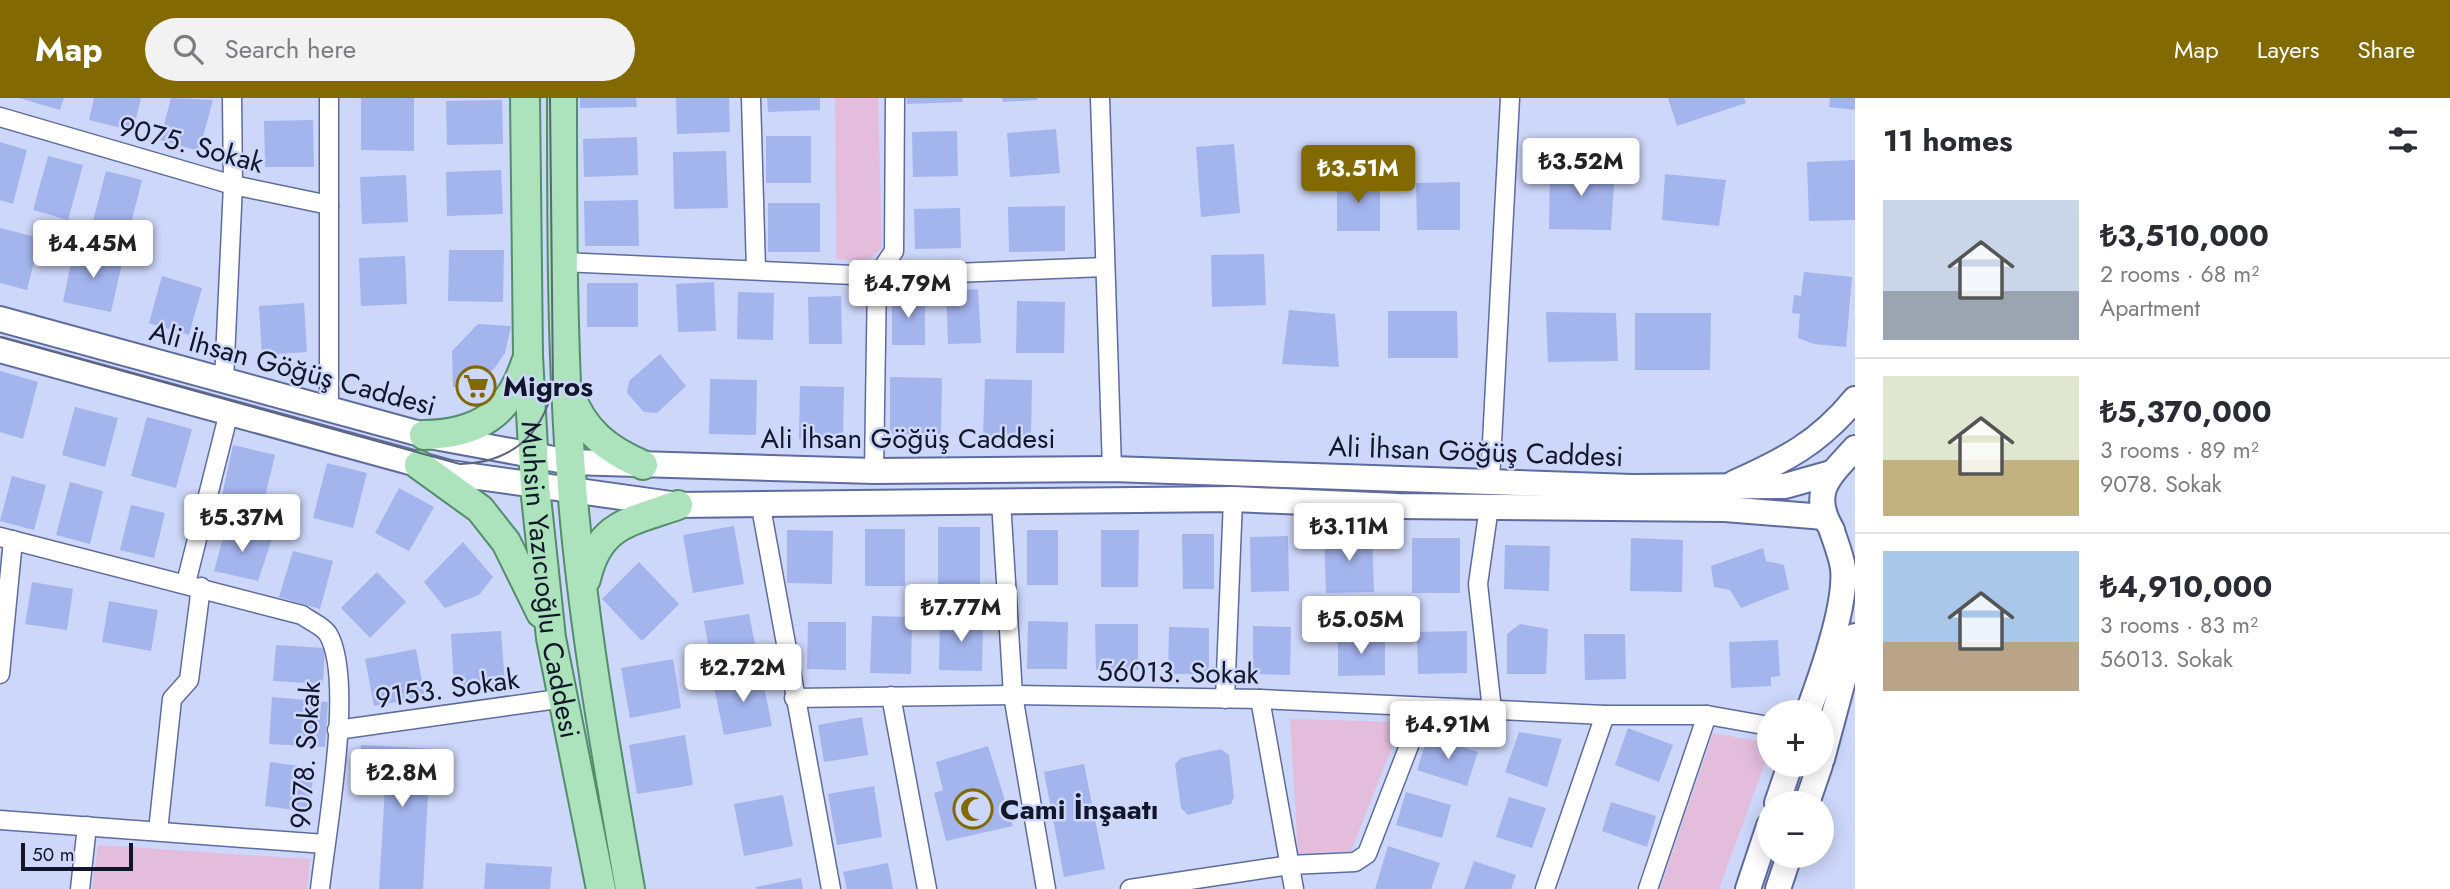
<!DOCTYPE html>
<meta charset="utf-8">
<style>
:root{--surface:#fff;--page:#f2f2f3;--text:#2b2b33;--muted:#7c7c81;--line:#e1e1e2;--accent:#826902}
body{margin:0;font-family:Jost,sans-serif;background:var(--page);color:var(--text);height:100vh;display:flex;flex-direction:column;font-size:26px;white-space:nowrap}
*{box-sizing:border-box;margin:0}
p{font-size:23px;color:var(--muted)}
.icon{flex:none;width:38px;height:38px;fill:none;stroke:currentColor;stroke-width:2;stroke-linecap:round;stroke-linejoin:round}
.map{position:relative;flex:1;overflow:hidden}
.drawer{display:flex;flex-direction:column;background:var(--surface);width:595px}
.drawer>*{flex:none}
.fabs{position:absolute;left:1757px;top:602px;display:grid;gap:14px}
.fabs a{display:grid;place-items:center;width:77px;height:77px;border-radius:50%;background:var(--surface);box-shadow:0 4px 18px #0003;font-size:35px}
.scale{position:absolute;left:21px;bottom:18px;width:112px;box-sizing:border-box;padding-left:7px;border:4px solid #11162a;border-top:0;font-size:19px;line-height:24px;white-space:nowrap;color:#11162a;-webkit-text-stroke:5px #cdd7fa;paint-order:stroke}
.price{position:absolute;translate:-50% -60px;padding:0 16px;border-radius:7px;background:#fff;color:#222;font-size:23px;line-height:46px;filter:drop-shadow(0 2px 4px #0008)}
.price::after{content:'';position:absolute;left:50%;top:42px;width:21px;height:16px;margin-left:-10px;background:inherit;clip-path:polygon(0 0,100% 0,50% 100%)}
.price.current{background:var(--accent);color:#fff}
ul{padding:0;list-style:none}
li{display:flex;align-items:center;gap:21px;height:175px;padding:0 28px}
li+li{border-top:2px solid var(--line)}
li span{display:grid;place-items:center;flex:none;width:196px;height:140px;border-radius:0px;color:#555}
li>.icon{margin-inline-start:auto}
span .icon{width:84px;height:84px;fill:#fffc;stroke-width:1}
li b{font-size:30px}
h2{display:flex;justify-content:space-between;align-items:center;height:84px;padding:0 28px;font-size:30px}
header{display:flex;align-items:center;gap:42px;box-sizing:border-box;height:98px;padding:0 35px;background:var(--accent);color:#fff}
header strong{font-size:33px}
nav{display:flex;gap:38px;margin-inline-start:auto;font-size:24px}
.search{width:490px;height:63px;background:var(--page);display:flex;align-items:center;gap:18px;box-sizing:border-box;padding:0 24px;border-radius:38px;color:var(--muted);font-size:26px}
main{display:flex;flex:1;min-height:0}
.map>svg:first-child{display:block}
</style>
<header>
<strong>Map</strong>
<div class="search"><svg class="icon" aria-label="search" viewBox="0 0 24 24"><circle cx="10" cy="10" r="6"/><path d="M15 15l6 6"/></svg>Search here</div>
<nav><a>Map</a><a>Layers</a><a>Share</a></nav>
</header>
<main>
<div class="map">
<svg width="1855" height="791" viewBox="0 0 1855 791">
<rect width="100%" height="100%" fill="#cdd7fa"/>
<!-- green -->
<g fill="#e4bddd">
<path d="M835 0H878L882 150 867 163 836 161Z"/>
<path d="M1290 621 1402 624 1351 753 1298 756Z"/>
<path d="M1713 635 1769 645V654L1719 791H1660Z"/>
<path d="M98 747 310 761 307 791H92Z"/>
</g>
<!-- building -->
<g fill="#a4b4ed">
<path d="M19 0H64L60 12Z"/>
<path d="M94 0H141L133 33 89 22Z"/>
<path d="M171 0 213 2 199 53 160 42Z"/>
<path d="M361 0H414V53L361 52Z"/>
<path d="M580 0H636L637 9 580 10Z"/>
<path d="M676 0H729L730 34 677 36Z"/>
<path d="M767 0H820V12L768 14Z"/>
<path d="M907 0H962L963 4 907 6Z"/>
<path d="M1002 0H1037V2L1003 4Z"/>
<path d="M1668 0H1744L1746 5 1677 28Z"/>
<path d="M1830 0H1855V12L1829 9Z"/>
<path d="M502 2 503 46 447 47 446 3Z"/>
<path d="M313 22 314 69H265L264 23Z"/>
<path d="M1056 31 1060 75 1010 79 1007 35Z"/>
<path d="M957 33 958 78 913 79 912 34Z"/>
<rect x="766" y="38" width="45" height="47"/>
<path d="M637 39 638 77 584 79 583 41Z"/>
<path d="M0 44 27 52 13 106 0 102Z"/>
<path d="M1234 46 1240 115 1201 119 1196 49Z"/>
<path d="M726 53 728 110 674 111 673 54Z"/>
<path d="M48 58 83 67 68 122 33 112Z"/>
<path d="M1855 62V122L1809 123 1807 64Z"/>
<path d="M1550 67 1615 71 1611 132 1549 131Z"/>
<path d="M501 72 503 116 447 118 446 74Z"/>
<path d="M106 73 142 82 128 137 92 127Z"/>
<path d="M1665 76 1726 82 1719 128 1662 122Z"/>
<path d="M406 77 408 124 362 126 360 79Z"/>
<rect x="1337" y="81" width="43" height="52"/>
<path d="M1460 84V132H1417L1416 85Z"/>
<path d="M638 102 639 148H585L584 103Z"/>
<rect x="768" y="105" width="52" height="49"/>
<path d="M1065 108V153L1009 154 1008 109Z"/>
<path d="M960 110 961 150 915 151 914 111Z"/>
<path d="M0 130 40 140 27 192 0 185Z"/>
<path d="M74 150 123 161 111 214 63 204Z"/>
<path d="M449 152H504L503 204 448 203Z"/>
<path d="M1264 156 1266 207 1212 209 1211 157Z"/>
<path d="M405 158 407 206 361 208 359 160Z"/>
<path d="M1804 174 1852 179 1846 249 1814 246 1798 240 1800 216 1792 215 1794 197 1801 198Z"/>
<path d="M162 178 202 190 189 237 149 225Z"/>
<path d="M714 184 716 233 678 234 676 186Z"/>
<rect x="587" y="185" width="51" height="44"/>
<path d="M978 191 981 245 948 246 946 193Z"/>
<path d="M738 194 774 195 773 242 737 241Z"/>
<rect x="892" y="196" width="33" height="51"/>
<path d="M841 198 842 246H809L808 199Z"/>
<path d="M1017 203 1065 204 1064 255H1016Z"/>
<path d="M304 205 307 254 262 257 259 208Z"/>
<path d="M1289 212 1335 216 1339 269 1282 266Z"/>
<path d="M1388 213H1457L1458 260H1388Z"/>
<path d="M1546 214 1616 215 1618 263 1548 264Z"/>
<path d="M1635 215H1711L1710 272H1635Z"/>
<path d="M478 226 511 228 505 255 494 271 477 283 453 289 452 253Z"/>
<path d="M660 256 686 288 657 315 644 314 627 295 629 283Z"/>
<path d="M0 273 38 284 23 341 0 334Z"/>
<path d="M890 279 942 280 941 337 890 336Z"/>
<path d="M710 281 757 282 756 337 709 336Z"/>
<path d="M985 281 1032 282 1031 340 983 338Z"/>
<path d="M800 288 844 289 843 342 799 341Z"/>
<path d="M75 309 118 320 105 369 62 357Z"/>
<path d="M147 319 192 331 176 390 131 378Z"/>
<path d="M233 347 275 357 263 407 222 398Z"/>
<path d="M327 365 367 375 353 430 313 420Z"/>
<path d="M12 378 46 387 34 432 0 423Z"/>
<path d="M70 384 103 393 90 446 56 437Z"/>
<path d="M399 390 434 409 409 453 375 435Z"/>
<path d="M131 407 165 415 154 460 120 452Z"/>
<path d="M734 428 744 486 693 495 683 437Z"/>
<path d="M226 429 272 441 258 483 214 473Z"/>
<rect x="938" y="429" width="42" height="60"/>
<rect x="865" y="431" width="40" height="57"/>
<path d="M787 432 833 433 832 486 787 485Z"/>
<rect x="1027" y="432" width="31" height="55"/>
<path d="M1101 432H1139L1138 489H1101Z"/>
<path d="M1372 434 1374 494 1326 495 1324 436Z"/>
<path d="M1182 436H1214V491H1183Z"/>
<path d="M1288 438 1289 493 1251 494 1250 439Z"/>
<rect x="1412" y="440" width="48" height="55"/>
<path d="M1631 440 1683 442 1682 494 1630 493Z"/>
<path d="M463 444 493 479 479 497 445 510 424 484Z"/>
<path d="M1505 447 1550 448 1549 493 1504 491Z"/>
<path d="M1763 450 1766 463 1784 467 1789 491 1741 510 1730 492 1714 489 1711 468Z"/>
<path d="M293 453 333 463 320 511 279 499Z"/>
<path d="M639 464 679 506 642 543 602 501Z"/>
<path d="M377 474 406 504 370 540 341 510Z"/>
<path d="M32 484 73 491 67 532 25 526Z"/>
<path d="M109 503 158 512 151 553 102 544Z"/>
<path d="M749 516 757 556 711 563 704 523Z"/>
<path d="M872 518 912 519 911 576 870 575Z"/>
<path d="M940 520 983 521 982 573 939 572Z"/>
<path d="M1028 523 1068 524 1067 571H1027Z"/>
<path d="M808 524H846V572L807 571Z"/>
<path d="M1095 526H1138V572H1096Z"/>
<path d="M1520 526 1548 531 1546 576H1507V536Z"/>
<path d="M1253 528 1291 529 1290 577 1253 576Z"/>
<path d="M1169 529 1209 530V576H1168Z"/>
<path d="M501 533 505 586 454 588 451 536Z"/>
<path d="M1467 533V575L1418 576 1417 534Z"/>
<path d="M1584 536H1625L1626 581 1585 582Z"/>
<path d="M1338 538H1385V577L1338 578Z"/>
<path d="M1778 542 1780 578 1771 579V588L1731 590 1729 544Z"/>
<path d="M276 547 325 550 323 586 273 583Z"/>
<path d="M416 551 425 599 374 608 365 561Z"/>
<path d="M673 561 681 610 630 620 621 570Z"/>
<path d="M761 574 772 628 724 637 713 584Z"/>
<path d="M272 599 328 604 325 649 269 646Z"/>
<path d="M862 619 868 657 824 664 818 627Z"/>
<path d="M1628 630 1673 647 1659 684 1615 667Z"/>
<path d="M1519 634 1562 641 1547 689 1505 674Z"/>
<path d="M685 637 693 687 637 696 629 647Z"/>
<path d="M1428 638 1478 654 1467 688 1417 672Z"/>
<path d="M361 647 438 651 436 697H428L423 791H379L385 690 359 689Z"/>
<path d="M988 648 1013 728 946 743 934 695 943 692 936 664Z"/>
<path d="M1221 651 1229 657 1234 699 1231 706 1188 717 1181 710 1175 666 1181 660Z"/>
<path d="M270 664 314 670 309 714 265 708Z"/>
<path d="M1084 666 1105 771 1064 779 1044 674Z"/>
<path d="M874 688 882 739 837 747 828 696Z"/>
<path d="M1406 694 1451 707 1442 740 1396 727Z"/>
<path d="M783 697 793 748 744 758 734 706Z"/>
<path d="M1509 699 1546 710 1532 750 1496 739Z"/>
<path d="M1611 704 1656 718 1647 749 1602 733Z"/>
<path d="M1388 748 1440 765 1431 791H1375Z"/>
<path d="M1474 763 1516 777 1511 791H1464Z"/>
<path d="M486 765 552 769 550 791H484Z"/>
<path d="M888 765 893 791H847L843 774Z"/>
<path d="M801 780 803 791H756V789Z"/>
</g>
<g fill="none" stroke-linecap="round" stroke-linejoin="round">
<!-- minor casing -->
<g stroke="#5e6b9f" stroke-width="21">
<g id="minor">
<path d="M751 0 756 172"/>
<path d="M1100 0 1112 371"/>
<path d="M0 19 233 87 329 107"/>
<path d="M562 164 877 178 1105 169"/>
<path d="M224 282 233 87 232 0"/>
<path d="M329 311V0"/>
<path d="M874 373 877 178 894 153 895 0"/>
<path d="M1490 383 1510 0"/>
<path d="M1001 403 1013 597 1046 791"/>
<path d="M760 404 831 791"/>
<path d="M1489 409 1478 486 1492 612"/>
<path d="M0 439 302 517C310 523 323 528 328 536 355 581 326 735 320 791"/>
<path d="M186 485 229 314"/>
<path d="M0 576 13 442"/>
<path d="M891 598 927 791"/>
<path d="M794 600 1013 597 1260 601 1605 617H1707L1769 628"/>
<path d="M1225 601 1233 401"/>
<path d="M1260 601 1294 791"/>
<path d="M337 632 565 600"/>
<path d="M0 722 325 746"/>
<path d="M158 733 172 601 189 582 201 489"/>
<path d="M80 791 87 728"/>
<path d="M1130 791 1290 767 1355 764 1367 756 1424 609"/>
<path d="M1545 791 1605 617"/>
<path d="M1648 791 1707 617"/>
</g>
</g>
<!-- secondary casing -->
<g stroke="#5e6b9f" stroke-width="28">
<g id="secondary">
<path d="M0 221 424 337 570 364 874 373 1112 371 1632 389 1785 388 1831 375"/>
<path d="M0 252 450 375 678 407 1233 401 1397 408 1725 411 1824 419"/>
<path d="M1734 385C1785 362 1819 345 1855 301"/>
<path d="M1832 432C1809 393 1830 378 1855 350"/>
<path d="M1808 614C1821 579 1847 507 1843 470 1841 457 1836 445 1832 433"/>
<path d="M1822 661 1855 538"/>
<path d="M1777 705 1790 667"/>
<path d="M1807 705 1820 667"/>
<path d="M1748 791 1769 728"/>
<path d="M1778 791 1789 758"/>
</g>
</g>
<!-- primary casing -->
<g stroke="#528e6c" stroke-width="32">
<g id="primary">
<path id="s1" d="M525 0 528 258 535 389 551 540 601 791"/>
<path d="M562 0C562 120 562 240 570 360 579 505 605 649 630 791"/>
<path d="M570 296C583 333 608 352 643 367"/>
<path d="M424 337C478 336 509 316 526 264"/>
<path d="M419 367 480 411 506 444 541 515"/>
<path d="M586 481C599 425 630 424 678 407"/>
</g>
</g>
<!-- minor -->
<use href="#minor" stroke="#fff" stroke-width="18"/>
<!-- secondary -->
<use href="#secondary" stroke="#fff" stroke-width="24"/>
<!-- primary -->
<use href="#primary" stroke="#ace2bc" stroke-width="28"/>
<!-- tram -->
<path stroke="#5d647e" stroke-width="2" d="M0 239 460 366C510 365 542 338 553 289L550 0"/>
</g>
<!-- icons -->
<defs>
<g id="supermarket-ring" transform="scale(2.0125)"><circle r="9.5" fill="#cdd7fa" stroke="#826902" stroke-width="1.5"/><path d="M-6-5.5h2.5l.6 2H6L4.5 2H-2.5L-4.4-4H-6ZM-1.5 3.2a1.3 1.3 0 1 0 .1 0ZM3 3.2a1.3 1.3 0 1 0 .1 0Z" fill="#826902"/></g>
<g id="mosque-ring" transform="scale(2.0125)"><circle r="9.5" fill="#cdd7fa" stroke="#826902" stroke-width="1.5"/><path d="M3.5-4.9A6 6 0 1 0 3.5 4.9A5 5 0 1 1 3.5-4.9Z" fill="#826902"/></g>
</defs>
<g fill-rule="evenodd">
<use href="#supermarket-ring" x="476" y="288"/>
<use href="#mosque-ring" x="973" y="711"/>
</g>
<g text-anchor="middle" stroke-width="5" stroke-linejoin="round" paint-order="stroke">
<!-- street labels -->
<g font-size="28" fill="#11162a" stroke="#cdd7fa">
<text transform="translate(191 46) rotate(15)" y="10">9075. Sokak</text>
<text transform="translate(293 270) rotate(15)" y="10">Ali İhsan Göğüş Caddesi</text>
<text x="908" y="350">Ali İhsan Göğüş Caddesi</text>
<text transform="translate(1476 353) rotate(2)" y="10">Ali İhsan Göğüş Caddesi</text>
<text dy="10" stroke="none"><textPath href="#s1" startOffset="483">Muhsin Yazıcıoğlu Caddesi</textPath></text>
<text transform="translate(1178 574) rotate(1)" y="10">56013. Sokak</text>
<text transform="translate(447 590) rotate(-8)" y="10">9153. Sokak</text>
<text transform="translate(305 657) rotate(-86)" y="10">9078. Sokak</text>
</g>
<!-- poi labels -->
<g font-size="28" font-weight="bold" fill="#11162a" stroke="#cdd7fa" text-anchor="start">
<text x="503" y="298">Migros</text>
<text x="1000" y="721">Cami İnşaatı</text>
</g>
</g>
</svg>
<div class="fabs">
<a>+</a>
<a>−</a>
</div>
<div class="scale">50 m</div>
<b class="price" style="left:1581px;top:100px">₺3.52M</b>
<b class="price current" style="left:1358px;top:107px">₺3.51M</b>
<b class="price" style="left:93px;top:182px">₺4.45M</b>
<b class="price" style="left:908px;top:222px">₺4.79M</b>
<b class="price" style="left:242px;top:456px">₺5.37M</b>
<b class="price" style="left:1349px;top:465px">₺3.11M</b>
<b class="price" style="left:961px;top:546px">₺7.77M</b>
<b class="price" style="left:1361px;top:558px">₺5.05M</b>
<b class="price" style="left:743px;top:606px">₺2.72M</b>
<b class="price" style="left:1448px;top:663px">₺4.91M</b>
<b class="price" style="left:402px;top:711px">₺2.8M</b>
</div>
<section class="drawer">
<h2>11 homes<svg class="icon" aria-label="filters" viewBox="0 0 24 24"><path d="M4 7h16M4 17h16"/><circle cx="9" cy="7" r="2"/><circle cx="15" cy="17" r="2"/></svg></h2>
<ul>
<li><span style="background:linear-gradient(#c9d6e8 65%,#9aa5b1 0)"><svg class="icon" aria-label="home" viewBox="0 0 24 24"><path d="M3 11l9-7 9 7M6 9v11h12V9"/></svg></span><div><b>₺3,510,000</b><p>2 rooms · 68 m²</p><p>Apartment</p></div></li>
<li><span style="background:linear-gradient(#dfe7d0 60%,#c2b280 0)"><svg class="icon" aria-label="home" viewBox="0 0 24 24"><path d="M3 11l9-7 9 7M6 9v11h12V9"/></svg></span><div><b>₺5,370,000</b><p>3 rooms · 89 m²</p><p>9078. Sokak</p></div></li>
<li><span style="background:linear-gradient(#a9c7e8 65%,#b9a48a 0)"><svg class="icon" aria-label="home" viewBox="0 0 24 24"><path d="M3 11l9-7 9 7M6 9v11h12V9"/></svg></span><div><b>₺4,910,000</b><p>3 rooms · 83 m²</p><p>56013. Sokak</p></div></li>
</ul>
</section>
</main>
